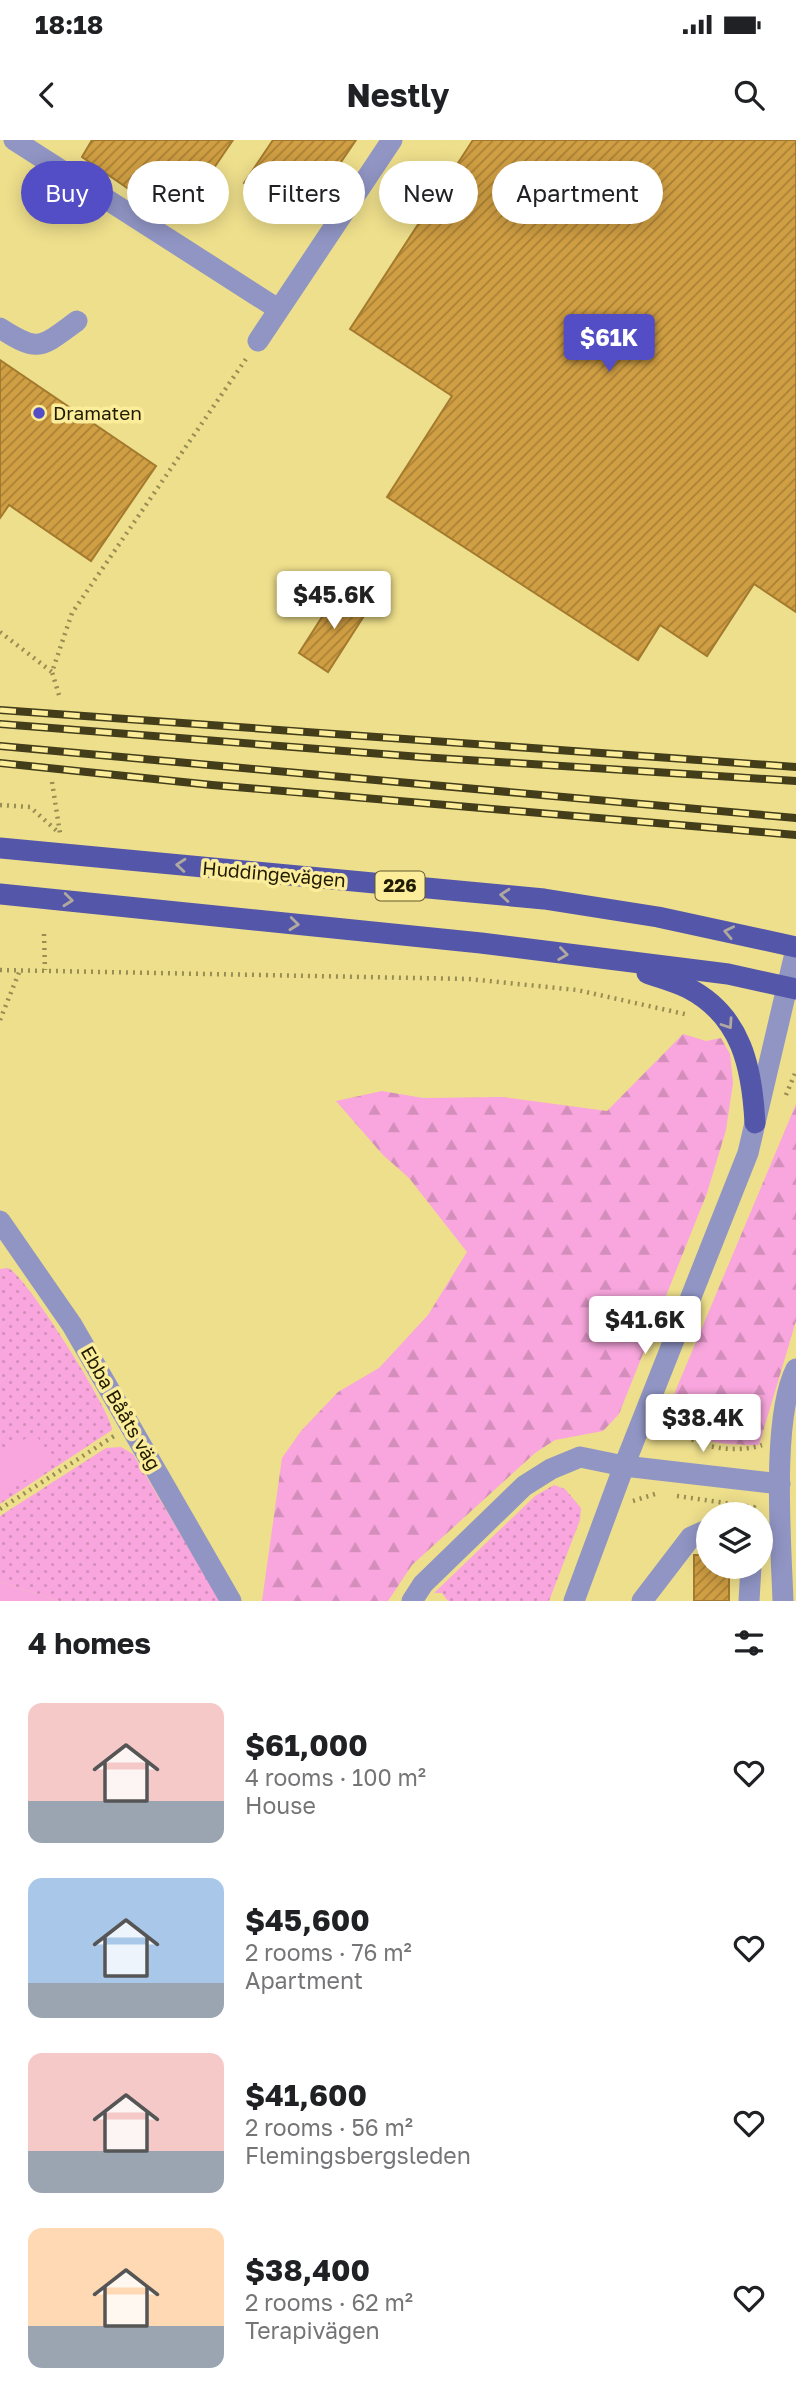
<!DOCTYPE html>
<meta charset="utf-8">
<style>
:root{--surface:#fff;--page:#f6f6f6;--text:#202124;--muted:#757577;--accent:#534ec5}
body{margin:0;font-family:"Golos Text",sans-serif;background:var(--page);color:var(--text);height:100vh;display:flex;flex-direction:column;font-size:26px;white-space:nowrap}
*{box-sizing:border-box;margin:0}
p{font-size:23px;color:var(--muted)}
.icon{flex:none;width:38px;height:38px;fill:none;stroke:currentColor;stroke-width:2;stroke-linecap:round;stroke-linejoin:round}
.map{position:relative;height:1461px;overflow:hidden}
.side{display:flex;flex-direction:column;background:var(--surface);flex:1}
.side>*{flex:none}
.guide{position:absolute;left:21px;top:21px;width:754px;height:63px;display:flex;gap:14px}
.controls{position:absolute;left:696px;top:1362px;display:grid;gap:14px}
.controls a{display:grid;place-items:center;width:77px;height:77px;border-radius:50%;background:var(--surface);box-shadow:0 4px 18px #0003;font-size:35px}
.price{position:absolute;translate:-50% -60px;padding:0 16px;border-radius:7px;background:#fff;color:#222;font-size:23px;line-height:46px;filter:drop-shadow(0 2px 4px #0008)}
.price::after{content:'';position:absolute;left:50%;top:42px;width:21px;height:16px;margin-left:-10px;background:inherit;clip-path:polygon(0 0,100% 0,50% 100%)}
.price.current{background:var(--accent);color:#fff}
ul{padding:0;list-style:none}
li{display:flex;align-items:center;gap:21px;height:175px;padding:0 28px}
li span{display:grid;place-items:center;flex:none;width:196px;height:140px;border-radius:14px;color:#555}
li>.icon{margin-inline-start:auto}
span .icon{width:84px;height:84px;fill:#fffc;stroke-width:1}
li b{font-size:30px}
h2{display:flex;justify-content:space-between;align-items:center;height:84px;padding:0 28px;font-size:30px}
.tag{padding:0 24px;border-radius:32px;background:var(--surface);box-shadow:0 4px 18px #0003;font-size:24px;line-height:63px}
.tag.current{background:var(--accent);color:#fff}
.status{display:flex;justify-content:space-between;align-items:center;height:49px;padding:0 35px;background:var(--surface);direction:ltr}
.status svg{height:19px;fill:currentColor}
header{display:flex;justify-content:space-between;align-items:center;height:91px;padding:0 28px;background:var(--surface);font-size:32px;font-weight:700}
.map>svg:first-child{display:block}
</style>
<div class="status"><b>18:18</b><svg viewBox="0 0 49 12"><path d="M0 12V9h3v3zM5 12V6h3v6zM10 12V3h3v9zM15 12V0h3v12zM26 1h20v11H26zM47 4h2v5h-2z"/></svg></div>
<header><svg class="icon" aria-label="back" viewBox="0 0 24 24"><path d="M15 5l-7 7 7 7"/></svg>Nestly<svg class="icon" aria-label="search" viewBox="0 0 24 24"><circle cx="10" cy="10" r="6"/><path d="M15 15l6 6"/></svg></header>
<div class="map">
<svg width="796" height="1461" viewBox="0 0 796 1461">
<defs>
<pattern id="grass-dots" width="8" height="8" patternUnits="userSpaceOnUse" patternTransform="scale(1.75)"><rect width="8" height="8" fill="#f8a6dd"/><path d="M2 2h.1M6 6h.1" fill="none" stroke="#d48ebc" stroke-width="1.8" stroke-linecap="round"/></pattern>
<pattern id="forest-firs" width="22" height="20" patternUnits="userSpaceOnUse" patternTransform="scale(1.75)"><rect width="22" height="20" fill="#f8a6dd"/><path d="M5 1l3.5 6h-7zM16 11l3.5 6h-7z" fill="#d48ebc"/></pattern>
<pattern id="building-hatch" width="6" height="6" patternUnits="userSpaceOnUse" patternTransform="scale(1.75)"><rect width="6" height="6" fill="#d19f43"/><path d="M-1 1l2-2M0 6l6-6M5 7l2-2" fill="none" stroke="#a98136"/></pattern>
</defs>
<rect width="100%" height="100%" fill="#eedf8c"/>
<!-- grass -->
<g fill="url(#grass-dots)">
<path d="M8 1128C25 1134 111 1271 112 1290L0 1364V1129Z"/>
<path d="M121 1307 133 1314 220 1461H59L0 1442V1376L106 1308Z"/>
<path d="M554 1345 565 1349 581 1368 580 1380 549 1461H448L442 1453H434L535 1356Z"/>
</g>
<!-- forest -->
<g fill="url(#forest-firs)">
<path d="M683 894 706 901 721 898 730 914 733 943 726 990 707 1053 619 1274 603 1291 555 1300 535 1313 412 1425 388 1461H262L282 1318 301 1291 338 1252 379 1228 428 1175 467 1112 409 1038 383 1015 336 961 382 951 423 958 503 957 607 971Z"/>
<path d="M796 964V1181L759 1305C734 1305 693 1305 677 1281 674 1275 674 1265 672 1259Z"/>
</g>
<!-- garden -->
<g fill="#f8a6dd">
<path d="M35 1293 53 1323 0 1355V1314Z"/>
<path d="M0 1442 59 1461H0Z"/>
</g>
<!-- building -->
<g fill="url(#building-hatch)" stroke="#a37a2e" stroke-width="2">
<path d="M233 0 177 82 82 17 92 0Z"/>
<path d="M273 0H356L300 82 244 43Z"/>
<path d="M473 0H796V472L754 444 707 516 660 485 638 520 387 357 452 256 350 189Z"/>
<path d="M0 220 156 326 91 421 9 365 0 378Z"/>
<path d="M340 449 369 468 328 532 299 513Z"/>
<path d="M694 1415H709V1426H729V1461H694Z"/>
</g>
<g fill="none" stroke-linecap="round" stroke-linejoin="round">
<!-- path -->
<g stroke="#988d52" stroke-width="4.5" stroke-dasharray="2 5" stroke-linecap="butt">
<path d="M0 492 52 532"/>
<path d="M59 555 52 532 72 473 248 216"/>
<path d="M52 642 60 693"/>
<path d="M0 665 30 667 57 691"/>
<path d="M44 794 45 830"/>
<path d="M0 830 469 839 577 850 689 875"/>
<path d="M0 880 20 830"/>
<path d="M786 955 796 931"/>
<path d="M668 1275C682 1307 731 1315 762 1305"/>
<path d="M677 1356 754 1367 757 1374"/>
<path d="M633 1361 658 1353"/>
<path d="M0 1369 114 1296"/>
</g>
<!-- minor -->
<g stroke="#9095c4" stroke-width="21">
<path d="M14 0 278 169"/>
<path d="M0 188C39 213 40 208 77 181"/>
<path d="M258 201 392 0"/>
<path d="M0 1081 72 1185 231 1461"/>
<path d="M412 1461 423 1444 524 1346 551 1329 580 1317 624 1326 780 1344"/>
<path d="M574 1461 624 1326 748 1013 796 809"/>
<path d="M642 1461 691 1397 709 1389"/>
<path d="M749 1461 751 1426"/>
<path d="M783 1461C781 1403 771 1278 796 1229"/>
</g>
<!-- major -->
<g stroke="#5456a9" stroke-width="21">
<path d="M0 708 544 759 658 777 796 807"/>
<path d="M0 754 481 803 728 834 796 849"/>
<path d="M647 833C661 838 676 842 688 848 742 876 752 928 755 983"/>
</g>
<!-- rail casing -->
<g stroke="#433d1a" stroke-width="8">
<g id="rail">
<path d="M0 570 796 627"/>
<path d="M0 584 421 617 796 641"/>
<path d="M0 606 796 678"/>
<path d="M0 623 212 645 796 695"/>
</g>
</g>
<!-- rail -->
<use href="#rail" stroke="#fbed99" stroke-width="5" stroke-dasharray="16" stroke-linecap="butt"/>
</g>
<!-- one-way arrows -->
<defs><path id="oneway-chevron" d="M-2-3.5L2.5 0L-2 3.5" fill="none" stroke-width="1.6" stroke-linecap="round" stroke-linejoin="round" transform="scale(1.75)"/></defs>
<g stroke="#b0a9a0">
<use href="#oneway-chevron" transform="translate(181 725) rotate(-175)"/>
<use href="#oneway-chevron" transform="translate(505 755) rotate(-175)"/>
<use href="#oneway-chevron" transform="translate(68 760) rotate(6)"/>
<use href="#oneway-chevron" transform="translate(294 784) rotate(6)"/>
<use href="#oneway-chevron" transform="translate(729 792) rotate(-168)"/>
<use href="#oneway-chevron" transform="translate(563 814) rotate(8)"/>
<use href="#oneway-chevron" transform="translate(728 884) rotate(56)"/>
</g>
<!-- markers -->
<circle fill="#534ec5" stroke="#fbed99" stroke-width="2.5" cx="39" cy="273" r="7"/>
<g text-anchor="middle" stroke-width="7" stroke-linejoin="round" paint-order="stroke">
<!-- shield labels -->
<rect fill="#fbed99" stroke="#625a2f" stroke-width="2" x="375.5" y="731.5" width="49" height="29" rx="5"/>
<g font-size="18" font-weight="bold" fill="#201b02">
<text x="400" y="752">226</text>
</g>
<!-- poi labels -->
<g font-size="19" fill="#201b02" stroke="#fbed99" text-anchor="start">
<text x="53" y="280">Dramaten</text>
</g>
<!-- street labels -->
<g font-size="19" fill="#201b02" stroke="#fbed99">
<text transform="translate(274 734) rotate(5)" y="7">Huddingevägen</text>
<text transform="translate(121 1268) rotate(60)" y="7">Ebba Bååts väg</text>
</g>
</g>
</svg>
<div class="controls">
<a><svg class="icon" aria-label="layers" viewBox="0 0 24 24"><path d="M12 4l9 5-9 5-9-5zM3 14l9 5 9-5"/></svg></a>
</div>
<b class="price current" style="left:609px;top:234px">$61K</b>
<b class="price" style="left:334px;top:491px">$45.6K</b>
<b class="price" style="left:645px;top:1216px">$41.6K</b>
<b class="price" style="left:703px;top:1314px">$38.4K</b>
<div class="guide">
<a class="tag current">Buy</a>
<a class="tag">Rent</a>
<a class="tag">Filters</a>
<a class="tag">New</a>
<a class="tag">Apartment</a>
</div>
</div>
<section class="side">
<h2>4 homes<svg class="icon" aria-label="filters" viewBox="0 0 24 24"><path d="M4 7h16M4 17h16"/><circle cx="9" cy="7" r="2"/><circle cx="15" cy="17" r="2"/></svg></h2>
<ul>
<li><span style="background:linear-gradient(#f6c9c9 70%,#9aa5b1 0)"><svg class="icon" aria-label="home" viewBox="0 0 24 24"><path d="M3 11l9-7 9 7M6 9v11h12V9"/></svg></span><div><b>$61,000</b><p>4 rooms · 100 m²</p><p>House</p></div><svg class="icon" aria-label="heart" viewBox="0 0 24 24"><path d="M12 20l-8-8c-3-5 5-10 8-4 3-6 11-1 8 4z"/></svg></li>
<li><span style="background:linear-gradient(#a9c7e8 75%,#9aa5b1 0)"><svg class="icon" aria-label="home" viewBox="0 0 24 24"><path d="M3 11l9-7 9 7M6 9v11h12V9"/></svg></span><div><b>$45,600</b><p>2 rooms · 76 m²</p><p>Apartment</p></div><svg class="icon" aria-label="heart" viewBox="0 0 24 24"><path d="M12 20l-8-8c-3-5 5-10 8-4 3-6 11-1 8 4z"/></svg></li>
<li><span style="background:linear-gradient(#f6c9c9 70%,#9aa5b1 0)"><svg class="icon" aria-label="home" viewBox="0 0 24 24"><path d="M3 11l9-7 9 7M6 9v11h12V9"/></svg></span><div><b>$41,600</b><p>2 rooms · 56 m²</p><p>Flemingsbergsleden</p></div><svg class="icon" aria-label="heart" viewBox="0 0 24 24"><path d="M12 20l-8-8c-3-5 5-10 8-4 3-6 11-1 8 4z"/></svg></li>
<li><span style="background:linear-gradient(#ffd9b3 70%,#9aa5b1 0)"><svg class="icon" aria-label="home" viewBox="0 0 24 24"><path d="M3 11l9-7 9 7M6 9v11h12V9"/></svg></span><div><b>$38,400</b><p>2 rooms · 62 m²</p><p>Terapivägen</p></div><svg class="icon" aria-label="heart" viewBox="0 0 24 24"><path d="M12 20l-8-8c-3-5 5-10 8-4 3-6 11-1 8 4z"/></svg></li>
</ul>
</section>
